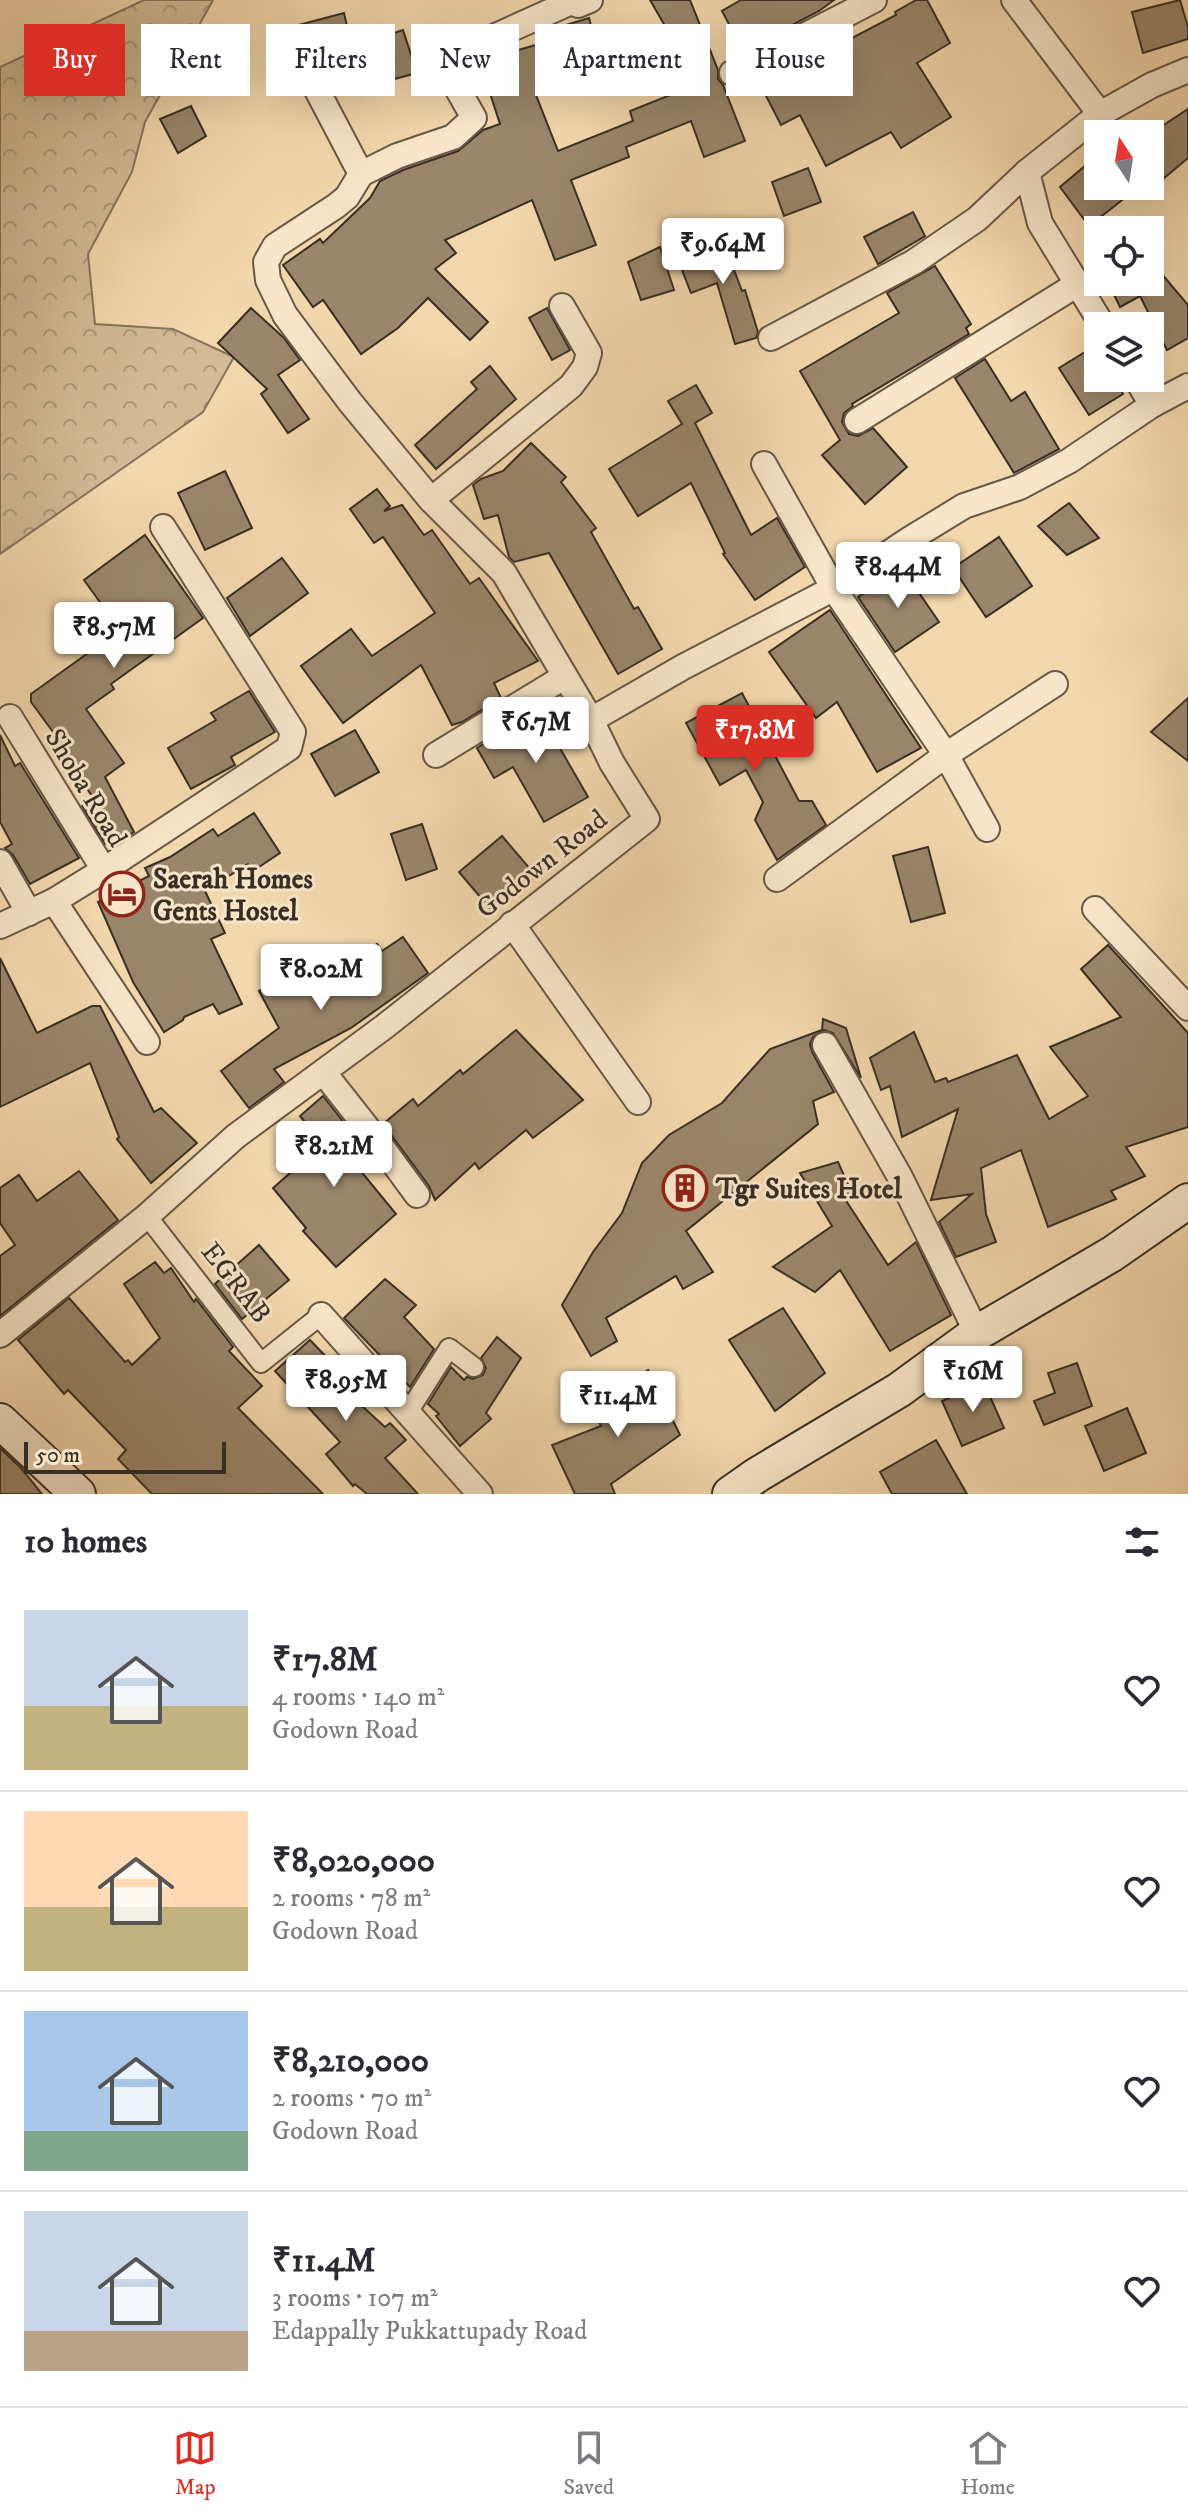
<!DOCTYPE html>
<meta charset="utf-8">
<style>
:root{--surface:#fff;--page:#f7f7f7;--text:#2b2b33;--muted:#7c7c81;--line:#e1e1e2;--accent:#d93025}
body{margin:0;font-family:"IM FELL DW Pica",serif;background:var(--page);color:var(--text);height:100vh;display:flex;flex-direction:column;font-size:30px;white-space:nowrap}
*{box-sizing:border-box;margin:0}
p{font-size:26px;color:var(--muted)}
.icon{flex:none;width:44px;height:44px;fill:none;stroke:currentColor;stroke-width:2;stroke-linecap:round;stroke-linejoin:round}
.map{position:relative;height:1494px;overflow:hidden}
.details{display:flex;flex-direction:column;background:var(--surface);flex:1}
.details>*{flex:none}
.hud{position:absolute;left:24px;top:24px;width:1140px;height:72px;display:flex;gap:16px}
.needle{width:52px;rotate:348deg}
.controls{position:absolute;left:1084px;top:120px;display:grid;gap:16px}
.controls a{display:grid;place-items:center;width:80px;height:80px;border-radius:0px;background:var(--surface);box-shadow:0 8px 32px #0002;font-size:40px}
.scale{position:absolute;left:24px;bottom:20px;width:202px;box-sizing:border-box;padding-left:8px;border:4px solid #382e24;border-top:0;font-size:22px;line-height:28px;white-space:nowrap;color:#382e24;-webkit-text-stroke:6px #f8e6ca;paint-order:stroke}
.price{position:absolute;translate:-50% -68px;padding:0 18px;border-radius:8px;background:#fff;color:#222;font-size:26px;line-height:52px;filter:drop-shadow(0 2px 4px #0008)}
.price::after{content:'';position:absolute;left:50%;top:48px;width:24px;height:18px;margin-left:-12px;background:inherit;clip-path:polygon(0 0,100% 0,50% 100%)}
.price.on{background:var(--accent);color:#fff}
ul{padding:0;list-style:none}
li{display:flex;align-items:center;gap:24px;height:200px;padding:0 24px}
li+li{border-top:2px solid var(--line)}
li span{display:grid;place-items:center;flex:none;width:224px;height:160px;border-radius:0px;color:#555}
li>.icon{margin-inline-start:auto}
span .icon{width:96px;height:96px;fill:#fffc;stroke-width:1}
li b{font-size:34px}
h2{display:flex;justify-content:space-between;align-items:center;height:96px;padding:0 24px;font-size:34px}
.tag{padding:0 28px;border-radius:0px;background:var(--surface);box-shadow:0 8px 32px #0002;font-size:28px;line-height:72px}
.tag.on{background:var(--accent);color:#fff}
.menu{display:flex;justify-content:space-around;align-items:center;height:112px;border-top:2px solid var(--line);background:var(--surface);font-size:22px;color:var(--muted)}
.menu a{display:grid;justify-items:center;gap:4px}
.menu .on{color:var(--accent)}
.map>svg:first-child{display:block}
</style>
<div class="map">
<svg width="1188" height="1494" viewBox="0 0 1188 1494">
<defs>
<pattern id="park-crowns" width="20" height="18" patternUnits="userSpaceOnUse" patternTransform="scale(2)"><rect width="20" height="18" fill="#d4bb96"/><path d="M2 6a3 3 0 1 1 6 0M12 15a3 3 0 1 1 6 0" fill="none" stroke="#ad987a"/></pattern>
</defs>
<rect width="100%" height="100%" fill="#f4d8ad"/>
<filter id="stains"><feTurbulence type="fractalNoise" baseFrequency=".0025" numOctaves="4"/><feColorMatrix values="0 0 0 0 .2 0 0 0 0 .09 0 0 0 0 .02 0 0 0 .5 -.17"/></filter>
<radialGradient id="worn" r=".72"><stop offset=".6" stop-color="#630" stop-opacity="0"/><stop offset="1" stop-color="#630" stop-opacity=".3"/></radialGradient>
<!-- park -->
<path fill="url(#park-crowns)" stroke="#86745d" stroke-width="2" d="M144 0H213L145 122 132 172 88 254 95 324 173 329 234 357 203 412 0 554V67Z"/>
<!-- building -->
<g fill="#9a866b" stroke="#382e24" stroke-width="2">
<path d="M650 0H690L718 70V79L723 85 745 141 704 157 691 121 626 147 629 157 571 180 596 245 555 260 532 200 445 240 456 253 435 269 488 322 470 340 428 298 398 328 361 354 323 300 313 307 283 265 320 239 323 243 370 198 380 181 403 170 458 151 483 130 500 124 479 60 489 55 512 49V52L559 38 556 28 589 18 603 71 536 95 558 151 633 121 630 111 703 82 673 28 668 31Z"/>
<path d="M741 0H834L819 11 743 51 722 11Z"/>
<path d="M916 0H927L950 43 917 63 951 117 901 148 891 132 826 166 800 115 781 125 761 86 896 15 895 12Z"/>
<path d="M1180 0 1188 27V39L1143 53 1132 12Z"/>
<path d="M344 13 353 53 321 66 315 60 308 58 295 26Z"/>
<path d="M403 30 417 73 372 85 358 45Z"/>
<path d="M191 106 206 136 178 153 160 119Z"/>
<path d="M1188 109V158L1150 190V134Z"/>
<path d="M1098 155V186H1140L1089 226 1060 187Z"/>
<path d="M808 168 821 202 784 216 772 182Z"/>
<path d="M913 212 925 236 878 264 864 237Z"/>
<path d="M717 225 742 291 745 290 758 332 756 338 735 344 717 283 691 293 682 270 710 259 701 231Z"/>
<path d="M660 247 674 290 641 300 628 262Z"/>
<path d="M1150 260 1188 305V338L1167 350 1140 296 1120 307 1108 282H1150Z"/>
<path d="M935 266 971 324 966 328 969 334 852 404 853 406 844 413 842 422 849 434 858 436 873 428 907 467 865 504 822 455 840 440 800 371 899 313 887 293Z"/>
<path d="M251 308 284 338 300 360 278 375 309 419 288 433 261 394 267 389 218 343Z"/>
<path d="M547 308 570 350 552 360 529 318Z"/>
<path d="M1098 344V378H1113L1123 394 1089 415 1059 368Z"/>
<path d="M985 359 1011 401 1025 392 1059 449 1014 473 955 378Z"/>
<path d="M490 366 516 399 436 469 415 445 477 389 471 382Z"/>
<path d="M696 385 712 413 695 423 751 535 777 518 805 567 755 600 723 554 725 553 691 483 638 516 609 469 682 424 668 401Z"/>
<path d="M531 443 566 477 561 482 596 528 591 532 634 609 638 607 662 649 618 674 549 553 514 562 509 557 498 515 484 519 473 485 481 479 503 471Z"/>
<path d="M225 471 252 528 205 550 178 493Z"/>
<path d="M377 489 390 506 384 511 402 505 424 535 432 530 470 584 479 578 538 661 494 683 501 698 462 722 452 725 421 665 343 723 301 666 351 629 372 656 435 613 383 537 374 543 350 509Z"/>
<path d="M1069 503 1099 538 1067 555 1038 526Z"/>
<path d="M145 535 203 618 111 684 114 689 86 709 124 763 105 777 134 832 122 840 120 836 105 844 82 806 94 799 68 761 72 758 31 702V694L120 630 84 580Z"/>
<path d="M999 537 1032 586 986 617 953 568Z"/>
<path d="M282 558 308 593 250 636 227 598Z"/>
<path d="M902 568 939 622 895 652 858 597Z"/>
<path d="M830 610 921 748 877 772 837 702 816 718 769 652Z"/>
<path d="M249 691 275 732 231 757 235 765 191 789 168 748 216 720 211 713Z"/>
<path d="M742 693 799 801H812L826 825 777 860 755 820 763 802 746 770 720 785 686 723Z"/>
<path d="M1188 698V761L1151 732Z"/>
<path d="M546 712 564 739 557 743 588 797 544 822 513 767 494 778 477 748 520 721 524 727Z"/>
<path d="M355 730 379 772 335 796 311 754Z"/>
<path d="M0 735 15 766 20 763 79 858 30 884 13 855 5 848 12 844 0 822Z"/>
<path d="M254 813 280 853 253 871 248 864 205 891 225 933 211 939 242 1004 219 1014 213 1004 184 1017 183 1020 164 1032 133 982 98 902 149 876 145 868 170 857 213 829 218 836Z"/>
<path d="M422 824 437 869 406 880 391 834Z"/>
<path d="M502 836 536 876 493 912 459 872Z"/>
<path d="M928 847 945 913 911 922 893 856Z"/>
<path d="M403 937 428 973 351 1028 274 1069 284 1082 249 1108 221 1071 279 1028 259 991 313 962 323 981 377 944 382 951Z"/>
<path d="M1108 945 1188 1033V1127L1126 1147 1145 1176 1111 1191 1116 1199 1048 1227 1021 1150 981 1168 986 1214 996 1242 956 1257 939 1222 972 1194 931 1200 958 1109 902 1137 890 1086 881 1090 870 1058 914 1032 935 1082 946 1078 948 1082 1017 1055 1049 1119 1088 1096 1050 1047 1121 1017 1081 969Z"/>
<path d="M0 958 37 1033 92 1006H100L154 1112 161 1108 197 1143 151 1183 117 1139 119 1137 90 1063 0 1107Z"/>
<path d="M823 1019 846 1028 861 1078 833 1033 824 1030 813 1037 810 1044 812 1052 834 1092 813 1101 818 1124 686 1231 713 1272 683 1289 676 1276 606 1318 617 1341 591 1356 562 1305 593 1252 622 1213 642 1163 669 1135 722 1103 770 1049 822 1030Z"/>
<path d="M516 1030 583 1100 533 1138 526 1130 479 1169 475 1163 435 1200 429 1186 383 1124 413 1099 418 1106 460 1070 463 1074Z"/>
<path d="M323 1096 363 1147 350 1158 396 1214 336 1267 303 1231 306 1228 273 1188 323 1144 300 1116Z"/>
<path d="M838 1162 851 1191 843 1196 888 1265 916 1242 951 1315 890 1351 840 1270 815 1292 773 1267 832 1226 800 1173Z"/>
<path d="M79 1171 118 1220 0 1316V1256L15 1245 0 1223V1188L19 1175 37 1201Z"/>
<path d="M259 1245 289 1280 242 1319 215 1284Z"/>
<path d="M155 1262 164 1273 171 1268 194 1302 196 1299 233 1347 229 1351 262 1386 238 1408 323 1494H152L118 1459 126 1450 68 1390 64 1394 18 1340 69 1298 125 1362 128 1360 132 1365 160 1338 124 1284Z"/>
<path d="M385 1279 416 1305 404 1317 434 1349 410 1387 344 1318Z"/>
<path d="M783 1308 825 1373 775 1411 729 1340Z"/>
<path d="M497 1337 521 1358 486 1413 491 1419 460 1446 436 1416 439 1414 428 1404 451 1367 464 1380 467 1377 473 1379 483 1375 486 1368 481 1358Z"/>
<path d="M310 1340 359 1391 352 1397 385 1427 390 1423 406 1440 385 1458 418 1494H367L355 1484 353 1486 326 1454 340 1442 275 1371Z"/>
<path d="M1077 1363 1092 1406 1044 1425 1034 1401 1055 1393 1048 1373Z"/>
<path d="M648 1370 680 1435 611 1484 615 1494H575L552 1445 601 1426 594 1412Z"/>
<path d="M984 1383 1004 1428 962 1446 942 1401Z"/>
<path d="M1127 1408 1146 1453 1104 1471 1085 1426Z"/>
<path d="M936 1440 967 1494H892L880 1472Z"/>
<path d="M0 1448 21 1468 42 1494H0Z"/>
</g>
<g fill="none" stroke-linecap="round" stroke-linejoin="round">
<!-- pedestrian casing -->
<g stroke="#675846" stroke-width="22">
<g id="pedestrian">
<path d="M147 1216 261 1363 321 1315"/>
<path d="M407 1414 449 1348 474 1367"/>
</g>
</g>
<!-- minor casing -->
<g stroke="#675846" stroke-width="28">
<g id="minor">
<path d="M590 0 578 5 571 2 467 49 451 64 457 88 474 118 453 137 397 156 361 174 347 197 336 206 275 246 266 262 268 280 285 315 350 402 431 500 504 573 591 720"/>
<path d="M1014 0 1100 114"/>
<path d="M308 73 361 174"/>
<path d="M732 73 874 0"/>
<path d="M1027 172 1040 223 1103 326"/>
<path d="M771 338 914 262 977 219 1027 172 1100 114 1152 85 1188 70"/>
<path d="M1136 378 1152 405"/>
<path d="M857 421 1076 285"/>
<path d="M764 464 834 589 946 755 987 829"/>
<path d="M431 500 571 386 585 367 589 353 562 306"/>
<path d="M436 755 564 677"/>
<path d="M0 862 29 913"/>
<path d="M104 870 289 748 293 732 163 527"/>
<path d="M777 879 946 755 1055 684"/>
<path d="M54 901 147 1042"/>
<path d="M1095 909 1188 1008"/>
<path d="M512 924 638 1102"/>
<path d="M0 926 54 901 104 870 10 717"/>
<path d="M825 1045 900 1177 977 1333"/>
<path d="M324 1073 376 1139 417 1195"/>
<path d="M321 1315 480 1494"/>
<path d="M0 1335 147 1216 236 1136 384 1027 647 819 612 763 591 720 683 667 844 583 910 539 964 506 1020 487 1069 461 1152 405 1188 386"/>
</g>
</g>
<!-- secondary casing -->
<g stroke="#382e24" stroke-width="38">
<g id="secondary">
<path d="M0 1421 78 1494"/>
<path d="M730 1494 757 1475 899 1390 977 1333 1112 1254 1188 1201"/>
</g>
</g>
<!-- pedestrian -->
<use href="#pedestrian" stroke="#f8e6ca" stroke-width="18"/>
<!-- minor -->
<use href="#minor" stroke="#f8e6ca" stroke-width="24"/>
<!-- secondary -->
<use href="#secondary" stroke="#f8e6ca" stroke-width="34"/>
</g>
<!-- icons -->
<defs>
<g id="hotel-ring" transform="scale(2.3)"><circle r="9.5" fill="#f8e6ca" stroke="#8f2418" stroke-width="1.5"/><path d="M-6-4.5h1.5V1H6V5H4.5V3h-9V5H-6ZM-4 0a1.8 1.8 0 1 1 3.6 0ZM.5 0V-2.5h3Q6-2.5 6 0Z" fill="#8f2418"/></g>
<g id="building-ring" transform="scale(2.3)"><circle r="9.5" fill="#f8e6ca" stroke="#8f2418" stroke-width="1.5"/><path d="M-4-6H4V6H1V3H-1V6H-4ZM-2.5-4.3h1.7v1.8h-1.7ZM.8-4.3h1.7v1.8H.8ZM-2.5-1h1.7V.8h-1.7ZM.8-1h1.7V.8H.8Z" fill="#8f2418"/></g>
</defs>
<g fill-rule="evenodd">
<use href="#hotel-ring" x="122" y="894"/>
<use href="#building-ring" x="685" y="1188"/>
</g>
<g text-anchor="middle" stroke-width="6" stroke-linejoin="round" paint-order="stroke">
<!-- street labels -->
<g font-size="28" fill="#382e24" stroke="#f8e6ca">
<text transform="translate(87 787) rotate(59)" y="10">Shoba Road</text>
<text transform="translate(541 863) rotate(-38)" y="10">Godown Road</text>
<text transform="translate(237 1282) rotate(52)" y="10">EGRAB</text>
</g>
<!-- poi labels -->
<g font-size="28" font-weight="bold" fill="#382e24" stroke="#f8e6ca" text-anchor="start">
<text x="153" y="888">Saerah Homes<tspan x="153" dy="32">Gents Hostel</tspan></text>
<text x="716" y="1198">Tgr Suites Hotel</text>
</g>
</g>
<rect width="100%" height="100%" filter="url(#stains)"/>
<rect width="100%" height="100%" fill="url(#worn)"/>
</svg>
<div class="controls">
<a><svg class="needle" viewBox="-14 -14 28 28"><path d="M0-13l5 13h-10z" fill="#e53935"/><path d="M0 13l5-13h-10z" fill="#7c7c81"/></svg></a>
<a><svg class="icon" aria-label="locate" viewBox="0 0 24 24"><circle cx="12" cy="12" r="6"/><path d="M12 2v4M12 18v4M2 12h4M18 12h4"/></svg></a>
<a><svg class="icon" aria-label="layers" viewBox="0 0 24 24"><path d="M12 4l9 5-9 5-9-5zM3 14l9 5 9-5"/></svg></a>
</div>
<div class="scale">50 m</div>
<b class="price" style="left:723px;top:286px">₹9.64M</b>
<b class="price" style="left:898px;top:610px">₹8.44M</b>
<b class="price" style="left:114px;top:670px">₹8.57M</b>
<b class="price" style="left:536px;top:765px">₹6.7M</b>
<b class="price on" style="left:755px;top:773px">₹17.8M</b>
<b class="price" style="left:321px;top:1012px">₹8.02M</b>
<b class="price" style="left:334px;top:1189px">₹8.21M</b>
<b class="price" style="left:973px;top:1414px">₹16M</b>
<b class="price" style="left:346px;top:1423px">₹8.95M</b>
<b class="price" style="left:618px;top:1439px">₹11.4M</b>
<div class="hud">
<a class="tag on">Buy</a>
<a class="tag">Rent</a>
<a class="tag">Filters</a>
<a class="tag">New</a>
<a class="tag">Apartment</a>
<a class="tag">House</a>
</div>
</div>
<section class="details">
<h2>10 homes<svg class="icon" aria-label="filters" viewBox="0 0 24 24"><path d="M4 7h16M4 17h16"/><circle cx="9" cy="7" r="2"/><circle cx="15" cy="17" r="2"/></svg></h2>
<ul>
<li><span style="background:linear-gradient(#c9d6e8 60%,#c2b280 0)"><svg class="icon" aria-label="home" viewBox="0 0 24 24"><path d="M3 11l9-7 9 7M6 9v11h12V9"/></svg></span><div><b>₹17.8M</b><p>4 rooms · 140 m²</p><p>Godown Road</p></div><svg class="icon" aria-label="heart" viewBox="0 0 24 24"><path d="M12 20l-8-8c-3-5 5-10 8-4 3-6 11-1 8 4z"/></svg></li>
<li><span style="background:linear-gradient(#ffd9b3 60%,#c2b280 0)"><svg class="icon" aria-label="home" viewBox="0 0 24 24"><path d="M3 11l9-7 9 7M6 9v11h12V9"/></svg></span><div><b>₹8,020,000</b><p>2 rooms · 78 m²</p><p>Godown Road</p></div><svg class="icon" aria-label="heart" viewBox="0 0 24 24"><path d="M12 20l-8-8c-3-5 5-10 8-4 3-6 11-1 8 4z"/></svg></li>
<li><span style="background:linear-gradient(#a9c7e8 75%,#7fa58c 0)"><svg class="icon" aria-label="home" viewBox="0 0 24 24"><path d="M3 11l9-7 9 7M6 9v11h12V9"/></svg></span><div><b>₹8,210,000</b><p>2 rooms · 70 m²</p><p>Godown Road</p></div><svg class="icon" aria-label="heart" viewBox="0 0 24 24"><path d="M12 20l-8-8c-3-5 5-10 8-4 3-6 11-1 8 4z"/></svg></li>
<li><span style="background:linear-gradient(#c9d6e8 75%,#b9a48a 0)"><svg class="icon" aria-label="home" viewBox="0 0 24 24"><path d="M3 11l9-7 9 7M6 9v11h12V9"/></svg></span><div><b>₹11.4M</b><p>3 rooms · 107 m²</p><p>Edappally Pukkattupady Road</p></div><svg class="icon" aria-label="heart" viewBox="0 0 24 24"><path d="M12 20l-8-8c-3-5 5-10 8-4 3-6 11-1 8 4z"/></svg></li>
</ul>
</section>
<nav class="menu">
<a class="on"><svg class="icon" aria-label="map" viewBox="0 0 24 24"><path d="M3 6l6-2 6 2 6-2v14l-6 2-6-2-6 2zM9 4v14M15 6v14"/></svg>Map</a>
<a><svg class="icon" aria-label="saved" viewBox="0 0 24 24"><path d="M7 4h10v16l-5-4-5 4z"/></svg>Saved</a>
<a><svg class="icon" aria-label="home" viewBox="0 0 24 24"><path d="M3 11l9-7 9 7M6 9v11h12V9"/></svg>Home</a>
</nav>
